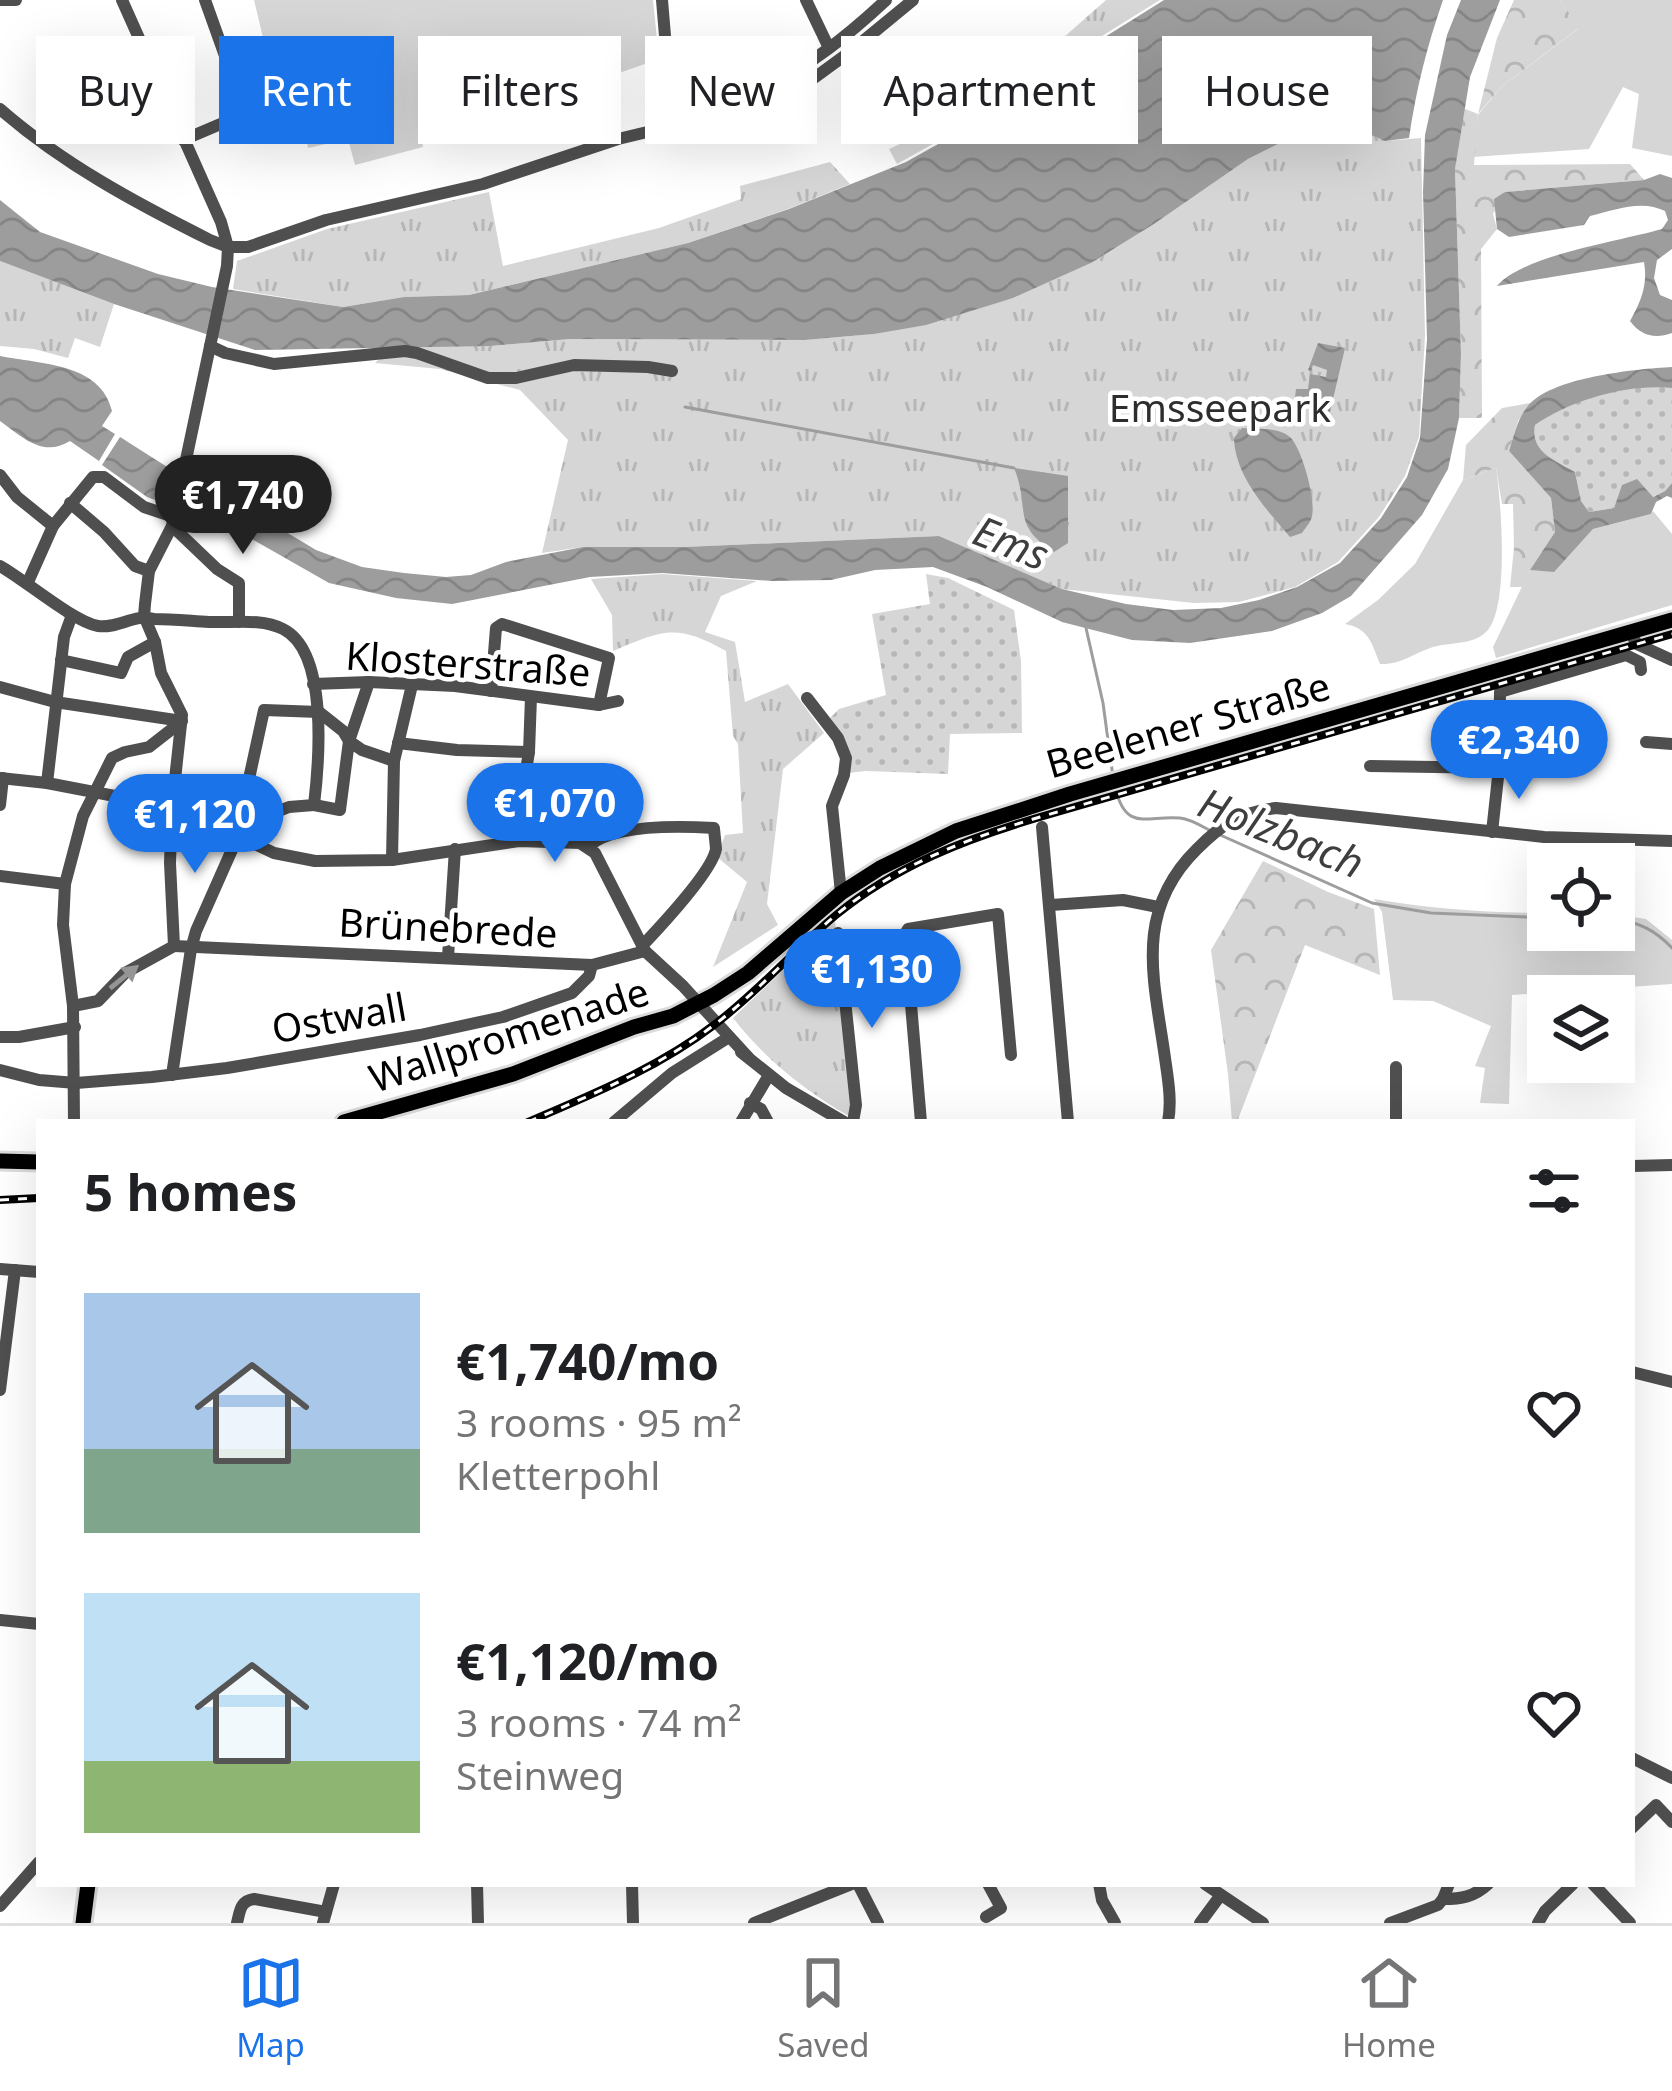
<!DOCTYPE html>
<meta charset="utf-8">
<style>
:root{--surface:#fff;--page:#f2f2f2;--text:#202124;--muted:#757577;--line:#e0e0e0;--accent:#1a73e8}
body{margin:0;font-family:"Noto Sans",sans-serif;background:var(--page);color:var(--text);height:100vh;display:flex;flex-direction:column;font-size:45px;white-space:nowrap}
*{box-sizing:border-box;margin:0}
p{font-size:39px;color:var(--muted)}
.icon{flex:none;width:66px;height:66px;fill:none;stroke:currentColor;stroke-width:2;stroke-linecap:round;stroke-linejoin:round}
.map{position:relative;flex:1;overflow:hidden}
.drawer{position:absolute;left:36px;top:1119px;width:1599px;height:768px;display:flex;flex-direction:column;background:var(--surface);border-radius:0px;box-shadow:0 12px 48px #0002}
.drawer>*{flex:none}
.top-card{position:absolute;left:36px;top:36px;width:1602px;height:108px;display:flex;gap:24px}
.buttons{position:absolute;left:1527px;top:843px;display:grid;gap:24px}
.buttons a{display:grid;place-items:center;width:108px;height:108px;border-radius:0px;background:var(--surface);box-shadow:0 12px 48px #0002;font-size:60px}
.price{position:absolute;translate:-50% -102px;padding:0 27px;border-radius:42px;background:var(--accent);color:#fff;font-size:39px;line-height:78px;filter:drop-shadow(0 3px 6px #0008)}
.price::after{content:'';position:absolute;left:50%;top:72px;width:36px;height:27px;margin-left:-18px;background:inherit;clip-path:polygon(0 0,100% 0,50% 100%)}
.price.on{background:#222;color:#fff}
ul{padding:0;list-style:none}
li{display:flex;align-items:center;gap:36px;height:300px;padding:0 48px}
li span{display:grid;place-items:center;flex:none;width:336px;height:240px;border-radius:0px;color:#555}
li>.icon{margin-inline-start:auto}
span .icon{width:144px;height:144px;fill:#fffc;stroke-width:1}
li b{font-size:51px}
h2{display:flex;justify-content:space-between;align-items:center;height:144px;padding:0 48px;font-size:51px}
.tag{padding:0 42px;border-radius:0px;background:var(--surface);box-shadow:0 12px 48px #0002;font-size:42px;line-height:108px}
.tag.on{background:var(--accent);color:#fff}
.tab-bar{display:flex;justify-content:space-around;align-items:center;height:168px;border-top:3px solid var(--line);background:var(--surface);font-size:33px;color:var(--muted)}
.tab-bar a{display:grid;justify-items:center;gap:6px}
.tab-bar .on{color:var(--accent)}
.map>svg:first-child{display:block}
</style>
<div class="map">
<svg width="1672" height="1923" viewBox="0 0 1672 1923">
<defs>
<pattern id="forest-crowns" width="20" height="18" patternUnits="userSpaceOnUse" patternTransform="scale(3)"><rect width="20" height="18" fill="#d6d6d6"/><path d="M2 6a3 3 0 1 1 6 0M12 15a3 3 0 1 1 6 0" fill="none" stroke="#b6b6b6"/></pattern>
<pattern id="park-tufts" width="24" height="20" patternUnits="userSpaceOnUse" patternTransform="scale(3)"><rect width="24" height="20" fill="#d6d6d6"/><path d="M3 7l-1-3M5 7V3M7 7l1-3M15 17l-1-3M17 17v-4M19 17l1-3" fill="none" stroke="#b6b6b6"/></pattern>
<pattern id="garden-dots" width="8" height="8" patternUnits="userSpaceOnUse" patternTransform="scale(3)"><rect width="8" height="8" fill="#d6d6d6"/><path d="M2 2h.1M6 6h.1" fill="none" stroke="#b6b6b6" stroke-width="1.8" stroke-linecap="round"/></pattern>
<pattern id="water-waves" width="16" height="10" patternUnits="userSpaceOnUse" patternTransform="scale(3)"><rect width="16" height="10" fill="#9d9d9d"/><path d="M0 5q4-4 8 0t8 0" fill="none" stroke="#858585"/></pattern>
</defs>
<rect width="100%" height="100%" fill="#fff"/>
<!-- grass -->
<g fill="#d6d6d6">
<path d="M254 0H653L659 59 565 92 556 63 548 57 441 109 419 115 423 147 355 165 348 139 308 148 297 100 279 104Z"/>
<path d="M1560 0H1672V156L1632 148 1639 94 1623 87 1589 149 1473 157 1478 115 1501 87 1578 29Z"/>
<path d="M1496 468C1501 500 1510 610 1486 632 1473 645 1450 642 1433 647 1414 653 1401 665 1380 664 1372 644 1369 628 1345 624L1378 600 1415 564 1463 480Z"/>
<path d="M1653 511 1672 534V605L1496 658 1493 647 1530 570 1554 571 1593 529 1651 514Z"/>
<path d="M1374 899C1432 909 1489 913 1548 913V930H1614V914L1646 919 1672 940V984L1512 995 1509 1104 1480 1103 1485 1068 1475 1066 1491 1026 1433 1001 1393 1000 1382 912Z"/>
</g>
<!-- forest -->
<g fill="url(#forest-crowns)">
<path d="M1514 0H1560L1579 28 1501 87 1478 114 1474 165 1630 164 1644 180 1505 192 1493 214 1497 229 1481 249 1482 418H1459L1461 354 1455 169 1463 108 1478 114 1497 38Z"/>
<path d="M1530 403 1518 421 1509 451 1551 498 1555 532 1530 570 1523 587H1510L1514 548 1513 504H1502L1496 468 1463 480 1466 445 1502 408Z"/>
<path d="M1263 861 1328 892 1374 909 1380 975 1305 945 1237 1122H1232L1228 1074 1211 950Z"/>
</g>
<!-- park -->
<g fill="url(#park-tufts)">
<path d="M1106 0H1160L1047 70 1015 98 897 164 889 149 924 133 911 103 1024 59 1063 38Z"/>
<path d="M1363 131 1385 141 1421 138 1425 336 1419 437 1405 476 1379 517 1338 562 1295 587 1239 602 1194 603 1062 589 939 536 684 547H583L542 553 568 440 520 390 440 369 375 363 392 346H490L570 339 805 340 874 334 1013 298 1091 263 1154 224 1248 159 1282 142 1321 133Z"/>
<path d="M830 162 850 184 788 209 688 243 469 295 404 297 343 307 233 289 237 261 327 229 489 192 503 266 659 228 741 199 740 186Z"/>
<path d="M0 261 114 304 100 347 75 338 68 358 34 349 0 346Z"/>
<path d="M662 574 757 581 721 596 705 632 735 642 745 702 788 684 824 733 783 769 767 904 778 925 713 967 747 882 717 857 725 835 743 833 738 744 733 736 726 651C676 623 663 630 613 651L612 615 591 579Z"/>
<path d="M835 920 853 1105 849 1116C805 1091 764 1058 733 1018Z"/>
</g>
<!-- garden -->
<g fill="url(#garden-dots)">
<path d="M1640 385 1672 388V483L1665 491 1652 497 1622 486 1614 508 1589 512 1581 501 1575 472C1555 460 1530 452 1535 425 1564 404 1605 392 1640 385Z"/>
<path d="M926 574 948 578 1014 610 1021 661 1022 733 950 734 948 774 866 771 848 773 828 720 839 709 886 695 872 614 930 604Z"/>
</g>
<!-- water -->
<g fill="url(#water-waves)">
<path d="M1164 0H1443C1427 46 1416 90 1409 138L1385 141 1362 131 1321 133 1282 142 1248 159 1154 224 1091 263 1013 298 926 325 874 334 805 340 570 339 490 346 255 350 114 304 0 261V200L40 232 158 274 212 287 343 307 404 297 469 295 688 243 789 209 906 162 1017 100 1049 72Z"/>
<path d="M1461 0H1500L1470 77 1455 169 1461 354 1459 418 1448 469 1422 515 1351 596 1322 613 1272 631 1190 643 1132 640 1062 622 987 587 933 567 875 570 831 580 772 581 662 573 590 577 452 604 396 598 329 583 236 530 147 497 102 465 120 437 172 470 241 505 316 550 362 567 404 573 446 577 471 575 506 562 583 547H684L939 536 1062 589 1126 604 1173 610 1221 608 1259 600 1297 587 1340 563 1381 518 1407 477 1420 438 1427 339 1423 192 1425 135 1447 35Z"/>
<path d="M1660 174 1672 178V249L1657 260 1654 278 1660 295 1672 300V333C1655 339 1641 336 1630 321 1641 301 1648 285 1644 262L1497 286C1523 255 1621 241 1662 229L1668 220 1665 211C1642 199 1614 210 1590 216L1584 225 1509 237 1497 229 1494 199 1505 192 1644 180Z"/>
<path d="M1318 343 1345 348 1330 412 1294 405 1296 389H1308L1310 374 1326 377 1327 370 1313 365 1311 371 1308 370Z"/>
<path d="M0 356C40 364 101 363 112 411L102 426 115 434 99 461 70 441C43 458 22 437 0 421Z"/>
<path d="M1672 367V388C1629 383 1570 400 1535 425 1530 452 1555 460 1575 472L1581 501 1589 512 1614 508 1622 485 1637 479 1653 497 1665 491 1672 483V498L1667 496 1656 502 1651 514 1593 529 1554 572 1530 570 1555 532 1551 498 1509 451C1514 436 1517 420 1527 407 1550 377 1636 369 1672 367Z"/>
<path d="M1242 428C1256 429 1280 427 1291 438 1302 450 1316 499 1312 516 1311 522 1306 527 1302 533L1290 537C1266 509 1235 476 1234 438Z"/>
<path d="M1014 468 1068 476V543L1054 552C1010 524 1031 509 1014 468Z"/>
</g>
<g fill="none" stroke-linecap="round" stroke-linejoin="round">
<!-- stream -->
<g stroke="#9d9d9d" stroke-width="3">
<path d="M685 407 1014 468"/>
<path d="M1086 628 1103 703 1113 777"/>
<path d="M1115 787C1126 833 1146 815 1180 818 1190 819 1200 825 1209 830"/>
<path d="M1218 834 1372 903 1431 913 1548 918"/>
<path d="M1614 919C1639 922 1655 930 1672 948"/>
</g>
<!-- major casing -->
<g stroke="#dbdbdb" stroke-width="21">
<g id="major">
<path d="M344 1122 513 1074 634 1027 673 1016 714 995 748 973 841 893 880 868 956 831 1070 794 1672 620"/>
<path d="M0 1161 39 1162"/>
<path d="M83 1923 88 1884"/>
</g>
</g>
<!-- minor -->
<g stroke="#4f4f4f" stroke-width="12">
<path d="M0 0H16"/>
<path d="M122 0 221 222 228 247 227 266 172 526 149 571 145 604 144 616 155 642 161 673 182 715 172 807 170 863 174 946"/>
<path d="M662 0 672 120"/>
<path d="M806 0 828 46"/>
<path d="M0 109C63 164 136 203 210 240L228 247H248L326 220 483 184 618 139 752 107 810 81 851 51 913 0"/>
<path d="M671 112C707 103 745 95 779 79 816 62 856 28 886 0"/>
<path d="M183 140 237 117 244 109 205 0"/>
<path d="M210 346 225 353 274 364 405 351 417 353 488 378H516L574 365 648 367 672 371"/>
<path d="M0 475 17 497 53 526"/>
<path d="M70 503 104 532 135 566 149 571"/>
<path d="M172 526 217 569 239 583V622"/>
<path d="M0 566C25 580 74 622 98 626 118 629 135 613 154 619 172 619 191 621 209 622 233 623 261 618 283 629 329 652 319 763 314 805L289 807 237 827"/>
<path d="M28 582 53 526 93 477H104L144 507 174 517"/>
<path d="M1630 632 1637 644 1672 660"/>
<path d="M61 660 121 673 128 657 155 642"/>
<path d="M313 684 369 682 455 686 599 705 618 701"/>
<path d="M0 687 55 702 182 721"/>
<path d="M491 691 496 628 502 624 609 658 599 705"/>
<path d="M807 698 838 738 846 758 844 775 832 806 841 893"/>
<path d="M319 712 343 731 349 741 369 682"/>
<path d="M1646 742 1672 744"/>
<path d="M398 743 457 750 529 752"/>
<path d="M1370 766 1499 768 1579 751"/>
<path d="M0 778 47 783 172 807 232 823 246 840 274 853 315 861 392 860 519 841 580 843 595 853 645 951 683 986 748 1057"/>
<path d="M47 783 64 637 72 615"/>
<path d="M0 805 3 778"/>
<path d="M314 805 340 810 349 741 362 750 394 761"/>
<path d="M1042 827 1068 1122"/>
<path d="M1492 832 1499 768 1500 692 1626 655 1640 662 1641 670"/>
<path d="M519 841V813L529 752 531 697"/>
<path d="M589 846C614 824 680 826 714 828 714 830 716 847 716 849 712 872 659 928 642 946"/>
<path d="M392 860 394 761 412 685"/>
<path d="M0 876 65 884"/>
<path d="M1051 905 1123 900 1158 907"/>
<path d="M838 933 856 1105 853 1122"/>
<path d="M174 946 592 965 645 951"/>
<path d="M448 957 455 849"/>
<path d="M73 1006 98 1001 125 973 174 946"/>
<path d="M0 1037H19L75 1027"/>
<path d="M741 1052 786 1088 844 1122"/>
<path d="M1396 1067V1122"/>
<path d="M0 1070 39 1080 76 1083 152 1077 227 1068 420 1035 503 1017 572 993 589 976 592 965"/>
<path d="M172 1075 191 949 196 931 235 843 264 710 319 712"/>
<path d="M750 1103 761 1109 768 1122"/>
<path d="M74 1122 73 1006 63 925 65 884 83 816 112 758 125 752 149 747 181 722"/>
<path d="M614 1122 672 1073 726 1039"/>
<path d="M741 1122 769 1075"/>
<path d="M921 1122 905 934 908 929 998 914 1011 1055"/>
<path d="M1168 1122C1172 1101 1168 1079 1165 1058 1154 979 1133 912 1197 849 1223 823 1239 813 1276 808L1544 837 1672 841"/>
<path d="M1632 1166 1672 1165"/>
<path d="M0 1269 39 1272"/>
<path d="M1632 1372 1672 1382"/>
<path d="M0 1390 15 1270"/>
<path d="M0 1620 39 1624"/>
<path d="M1632 1758 1672 1778"/>
<path d="M1632 1828 1656 1805 1672 1822"/>
<path d="M477 1884 478 1923"/>
<path d="M632 1884 633 1923"/>
<path d="M858 1884 878 1923"/>
<path d="M1099 1884 1102 1900 1115 1923"/>
<path d="M1205 1884 1263 1923"/>
<path d="M1593 1884 1630 1923"/>
<path d="M1443 1899C1461 1899 1474 1897 1488 1884"/>
<path d="M0 1906 39 1862"/>
<path d="M986 1917 1001 1908 988 1884"/>
<path d="M237 1923C240 1911 240 1901 254 1899L326 1912"/>
<path d="M323 1923 334 1884"/>
<path d="M754 1923 852 1884"/>
<path d="M1200 1923 1220 1896"/>
<path d="M1390 1923 1438 1905 1443 1899 1449 1884"/>
<path d="M1538 1923 1545 1911 1573 1884"/>
</g>
<!-- major -->
<use href="#major" stroke="#000" stroke-width="15"/>
<!-- rail casing -->
<g stroke="#000" stroke-width="8">
<g id="rail">
<path d="M528 1122C593 1094 658 1068 714 1025 758 992 794 950 836 915 897 865 966 839 1040 817L1672 634"/>
<path d="M0 1200 39 1198"/>
</g>
</g>
<!-- rail -->
<use href="#rail" stroke="#fff" stroke-width="3" stroke-dasharray="9" stroke-linecap="butt"/>
</g>
<!-- one-way arrows -->
<defs><path id="oneway-solid" d="M-6-.8H1V-3.2L6.5 0L1 3.2V.8H-6Z" transform="scale(3)"/></defs>
<use fill="#959595" href="#oneway-solid" transform="translate(124 977) rotate(-39)"/>
<g text-anchor="middle" stroke-width="9" stroke-linejoin="round" paint-order="stroke">
<!-- park labels -->
<g font-size="39" fill="#2d2d2d" stroke="#fff">
<text x="1220" y="422">Emsseepark</text>
</g>
<!-- street labels -->
<g font-size="39" fill="#000" stroke="#fff">
<text transform="translate(468 664) rotate(4)" y="14">Klosterstraße</text>
<text transform="translate(1188 725) rotate(-16)" y="14">Beelener Straße</text>
<text transform="translate(448 928) rotate(3)" y="14">Brünebrede</text>
<text transform="translate(339 1018) rotate(-10)" y="14">Ostwall</text>
<text transform="translate(509 1035) rotate(-18)" y="14">Wallpromenade</text>
</g>
<!-- water labels -->
<g font-size="42" font-style="italic" fill="#3e3e3e" stroke="#fff">
<text transform="translate(1011 543) rotate(22)" y="15">Ems</text>
<text transform="translate(1281 833) rotate(22)" y="15">Holzbach</text>
</g>
</g>
</svg>
<div class="buttons">
<a><svg class="icon" aria-label="locate" viewBox="0 0 24 24"><circle cx="12" cy="12" r="6"/><path d="M12 2v4M12 18v4M2 12h4M18 12h4"/></svg></a>
<a><svg class="icon" aria-label="layers" viewBox="0 0 24 24"><path d="M12 4l9 5-9 5-9-5zM3 14l9 5 9-5"/></svg></a>
</div>
<b class="price on" style="left:243px;top:557px">€1,740</b>
<b class="price" style="left:1519px;top:802px">€2,340</b>
<b class="price" style="left:555px;top:865px">€1,070</b>
<b class="price" style="left:195px;top:876px">€1,120</b>
<b class="price" style="left:872px;top:1031px">€1,130</b>
<div class="top-card">
<a class="tag">Buy</a>
<a class="tag on">Rent</a>
<a class="tag">Filters</a>
<a class="tag">New</a>
<a class="tag">Apartment</a>
<a class="tag">House</a>
</div>
<section class="drawer">
<h2>5 homes<svg class="icon" aria-label="filters" viewBox="0 0 24 24"><path d="M4 7h16M4 17h16"/><circle cx="9" cy="7" r="2"/><circle cx="15" cy="17" r="2"/></svg></h2>
<ul>
<li><span style="background:linear-gradient(#a9c7e8 65%,#7fa58c 0)"><svg class="icon" aria-label="home" viewBox="0 0 24 24"><path d="M3 11l9-7 9 7M6 9v11h12V9"/></svg></span><div><b>€1,740/mo</b><p>3 rooms · 95 m²</p><p>Kletterpohl</p></div><svg class="icon" aria-label="heart" viewBox="0 0 24 24"><path d="M12 20l-8-8c-3-5 5-10 8-4 3-6 11-1 8 4z"/></svg></li>
<li><span style="background:linear-gradient(#bfe0f5 70%,#8fb573 0)"><svg class="icon" aria-label="home" viewBox="0 0 24 24"><path d="M3 11l9-7 9 7M6 9v11h12V9"/></svg></span><div><b>€1,120/mo</b><p>3 rooms · 74 m²</p><p>Steinweg</p></div><svg class="icon" aria-label="heart" viewBox="0 0 24 24"><path d="M12 20l-8-8c-3-5 5-10 8-4 3-6 11-1 8 4z"/></svg></li>
</ul>
</section>
</div>
<nav class="tab-bar">
<a class="on"><svg class="icon" aria-label="map" viewBox="0 0 24 24"><path d="M3 6l6-2 6 2 6-2v14l-6 2-6-2-6 2zM9 4v14M15 6v14"/></svg>Map</a>
<a><svg class="icon" aria-label="saved" viewBox="0 0 24 24"><path d="M7 4h10v16l-5-4-5 4z"/></svg>Saved</a>
<a><svg class="icon" aria-label="home" viewBox="0 0 24 24"><path d="M3 11l9-7 9 7M6 9v11h12V9"/></svg>Home</a>
</nav>
